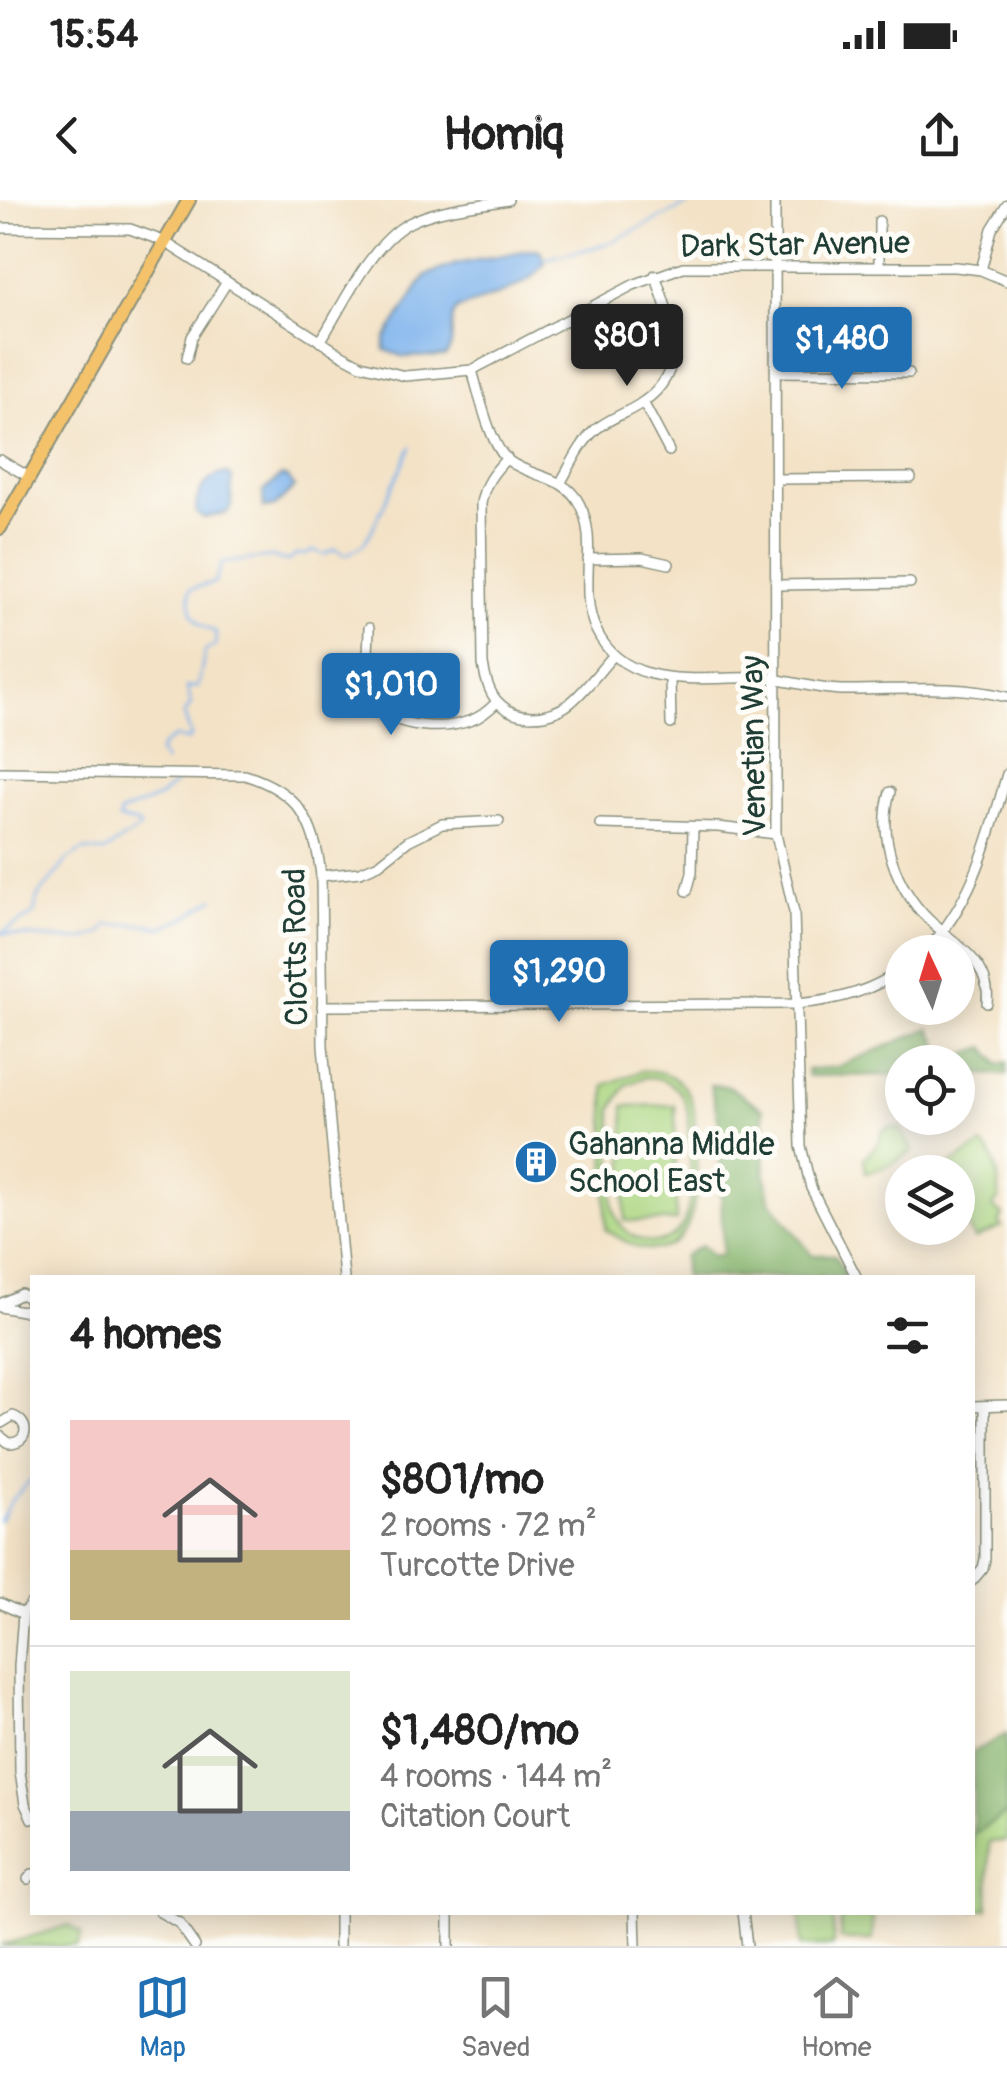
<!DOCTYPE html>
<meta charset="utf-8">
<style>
:root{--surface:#fff;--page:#f2f2f2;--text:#222;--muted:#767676;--line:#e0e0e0;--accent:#1f6fb2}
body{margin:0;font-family:Pangolin,sans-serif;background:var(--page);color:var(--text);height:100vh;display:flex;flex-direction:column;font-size:38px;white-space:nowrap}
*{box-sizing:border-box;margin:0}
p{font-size:32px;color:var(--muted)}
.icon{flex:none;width:55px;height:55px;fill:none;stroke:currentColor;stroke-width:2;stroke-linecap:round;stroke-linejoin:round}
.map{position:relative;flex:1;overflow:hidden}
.drawer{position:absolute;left:30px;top:1075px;width:945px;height:640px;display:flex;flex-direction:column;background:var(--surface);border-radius:0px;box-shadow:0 5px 25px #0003}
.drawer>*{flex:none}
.needle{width:65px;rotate:356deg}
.fabs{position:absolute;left:885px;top:735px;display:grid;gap:20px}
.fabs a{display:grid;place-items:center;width:90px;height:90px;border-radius:50%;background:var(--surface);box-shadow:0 5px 25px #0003;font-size:50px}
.price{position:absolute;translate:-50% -85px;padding:0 22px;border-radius:10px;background:var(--accent);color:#fff;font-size:32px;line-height:65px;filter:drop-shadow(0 2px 5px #0008)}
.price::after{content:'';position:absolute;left:50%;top:60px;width:30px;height:22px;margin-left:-15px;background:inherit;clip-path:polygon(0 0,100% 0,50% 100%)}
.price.current{background:#222;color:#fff}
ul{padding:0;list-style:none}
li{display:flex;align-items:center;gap:30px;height:250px;padding:0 40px}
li+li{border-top:2px solid var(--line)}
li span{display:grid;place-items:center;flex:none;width:280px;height:200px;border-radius:0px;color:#555}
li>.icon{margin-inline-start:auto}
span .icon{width:120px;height:120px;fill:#fffc;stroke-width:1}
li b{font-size:42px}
h2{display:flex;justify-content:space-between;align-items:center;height:120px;padding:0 40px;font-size:42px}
.status{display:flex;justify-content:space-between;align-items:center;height:70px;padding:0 50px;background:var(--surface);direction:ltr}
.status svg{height:28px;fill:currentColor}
header{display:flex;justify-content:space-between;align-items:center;height:130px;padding:0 40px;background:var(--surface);font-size:45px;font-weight:700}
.menu{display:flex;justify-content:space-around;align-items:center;height:140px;border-top:2px solid var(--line);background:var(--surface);font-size:28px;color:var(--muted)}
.menu a{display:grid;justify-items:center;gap:5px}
.menu .current{color:var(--accent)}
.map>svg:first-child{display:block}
</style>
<div class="status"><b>15:54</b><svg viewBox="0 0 49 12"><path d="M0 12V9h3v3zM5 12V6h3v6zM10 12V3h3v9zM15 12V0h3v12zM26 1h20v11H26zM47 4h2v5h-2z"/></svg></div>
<header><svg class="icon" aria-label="back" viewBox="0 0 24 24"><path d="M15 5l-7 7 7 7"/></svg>Homiq<svg class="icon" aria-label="share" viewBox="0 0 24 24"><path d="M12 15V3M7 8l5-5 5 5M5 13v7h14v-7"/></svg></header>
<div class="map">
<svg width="1007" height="1746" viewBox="0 0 1007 1746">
<rect width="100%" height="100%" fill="#fdfcf7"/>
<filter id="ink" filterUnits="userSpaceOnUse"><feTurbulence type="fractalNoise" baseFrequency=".01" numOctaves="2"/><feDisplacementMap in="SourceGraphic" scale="20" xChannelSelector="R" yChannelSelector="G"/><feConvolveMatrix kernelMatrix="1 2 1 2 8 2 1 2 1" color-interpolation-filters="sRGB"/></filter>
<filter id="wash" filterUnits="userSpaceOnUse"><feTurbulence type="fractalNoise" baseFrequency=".0048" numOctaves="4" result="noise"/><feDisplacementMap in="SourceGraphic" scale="40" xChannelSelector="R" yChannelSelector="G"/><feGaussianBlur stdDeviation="2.25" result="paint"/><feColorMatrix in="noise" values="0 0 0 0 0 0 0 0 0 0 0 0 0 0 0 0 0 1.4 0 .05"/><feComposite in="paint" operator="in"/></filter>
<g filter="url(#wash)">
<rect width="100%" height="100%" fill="#f3e2c6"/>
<!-- green -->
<g fill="#add783" stroke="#668a5c" stroke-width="2.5" fill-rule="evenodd">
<path d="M641 871C669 869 688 883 694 910 695 949 712 1063 641 1048 629 1045 617 1036 606 1030L605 885ZM645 877C669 877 684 890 688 913 688 942 695 991 686 1017 673 1058 621 1044 613 1008L612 908 626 885Z"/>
<path d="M675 905 676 1021H625L624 906Z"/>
<path d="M889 927 900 928 913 951 890 965 866 973 864 958 879 943 882 931Z"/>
<path d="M982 945C998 958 999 978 999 999L992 1007 1003 1015 999 1023 1002 1027 975 1039 958 1009V972H938Z"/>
<path d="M1007 1613V1641L989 1642 988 1709H973L972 1634Z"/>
<path d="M800 1713H834L833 1746H801Z"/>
<path d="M841 1713H873L872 1740 840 1739Z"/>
<path d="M69 1725 82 1734 77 1746H0Z"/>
</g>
<!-- forest -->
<g fill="#8ab871" stroke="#547a52" stroke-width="2.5">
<path d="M930 828 947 861 985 847 999 865 1007 862V874L958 875V862H902V875L808 876 807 870 837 867Z"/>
<path d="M710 885 728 886 763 909 765 970 770 1000 812 1055H835L845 1077H684V1056L701 1046 713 1056 723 1054 719 921Z"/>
<path d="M1007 1534V1613L973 1634V1552Z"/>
</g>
<!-- water -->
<g fill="#7fb4ed" stroke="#4f7890" stroke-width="2.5">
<path d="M534 49 540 50 545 63C527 89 485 99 457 109 446 124 458 142 445 156L404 157 385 150V139L426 75 457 64Z"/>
<path d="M226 273 232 277 231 306 227 313 204 318 197 314C193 295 207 276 226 273Z"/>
<path d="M281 276 288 278 295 287 275 306 264 308 263 292Z"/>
</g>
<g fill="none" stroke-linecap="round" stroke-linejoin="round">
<!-- stream -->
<g stroke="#7fb4ed" stroke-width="2.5">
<path d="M544 59 605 45 697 0"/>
<path d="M165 561 159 553 162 546 174 537 189 540 191 536 184 514 191 505 187 487H198L205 451 215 446 216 432C194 425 188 411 190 389L215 382 222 363 272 357 288 361 297 354 305 355 314 350 324 355 335 349 346 355 363 345 372 330 411 247"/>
<path d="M3 732 34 714 37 698 68 659 83 650 104 652 140 628 137 623 119 620 120 613 160 597 180 578"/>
<path d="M0 733C28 737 52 739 79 740 87 740 94 734 102 734L107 725C125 726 144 721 161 728L188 716 215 698"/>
<path d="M0 1321 12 1300 32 1279"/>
</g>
</g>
</g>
<g filter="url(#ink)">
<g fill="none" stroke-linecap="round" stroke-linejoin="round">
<!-- minor casing -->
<g stroke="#89907d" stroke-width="12">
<g id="minor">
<path d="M775 0 776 634 794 712 801 946 811 988 857 1078"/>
<path d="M879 21V66"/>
<path d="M0 28 130 29 163 41 342 155 361 165 405 176 472 170 633 85 683 67H956L981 70 1007 81"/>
<path d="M981 70 992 29 1007 5"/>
<path d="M320 142C343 105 371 43 409 23 438 8 477 6 508 0"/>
<path d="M187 158 192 137 227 82"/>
<path d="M472 170C479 194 490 246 509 261 532 278 564 275 579 303 600 341 577 390 596 430 626 493 701 476 759 478 786 479 813 489 841 490 897 491 952 483 1007 497"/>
<path d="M776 172 909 173"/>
<path d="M643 202 669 251"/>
<path d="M507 258C493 273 484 284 481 304L483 464C485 477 488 491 497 501 515 522 550 519 570 503 586 490 599 471 613 456"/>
<path d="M0 260 29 277"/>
<path d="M776 279 911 278"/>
<path d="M561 282C571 265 580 244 595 230 609 218 628 213 643 202 691 170 671 120 655 75"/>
<path d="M588 359 642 358 669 364"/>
<path d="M777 385 910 383"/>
<path d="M369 428C369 452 363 483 377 504 395 530 446 530 472 520 481 517 490 509 497 502"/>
<path d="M670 479 671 524"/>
<path d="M0 572 245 575C299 592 315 621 321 676L323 846 344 1078"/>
<path d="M890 592C877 637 896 687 928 719 954 744 992 762 987 803"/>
<path d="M600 624 718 627 776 634"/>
<path d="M321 676 360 672 379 664 408 641 442 624 499 621"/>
<path d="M687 691 692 673 693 627"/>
<path d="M925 752C974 701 988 640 1007 574"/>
<path d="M322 806 796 804C834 801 872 792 902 769"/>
<path d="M0 1104 21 1094 30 1099V1108L22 1111 0 1107"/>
<path d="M972 1206 1007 1205"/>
<path d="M0 1224 13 1216C31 1223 28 1243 9 1243L0 1236"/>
<path d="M972 1381 983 1368 985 1359V1206"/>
<path d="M32 1402 23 1414 19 1466 20 1572 25 1604 32 1619"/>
<path d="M0 1403 23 1414"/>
<path d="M28 1679 32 1674"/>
<path d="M160 1712 179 1723 195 1746"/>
<path d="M449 1712V1746"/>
<path d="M635 1712 636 1746"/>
<path d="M743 1712 747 1746"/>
<path d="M339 1746V1712"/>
</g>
</g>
<!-- highway casing -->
<g stroke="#89907d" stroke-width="16">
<path id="highway" d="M0 328 189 0"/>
</g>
<!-- minor -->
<use href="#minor" stroke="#fff" stroke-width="9"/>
<!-- highway -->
<use href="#highway" stroke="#f4c26a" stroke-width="12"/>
</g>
</g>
<!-- icons -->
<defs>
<g id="building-disc" transform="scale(2.25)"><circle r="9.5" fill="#1f6fb2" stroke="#fdfcf7"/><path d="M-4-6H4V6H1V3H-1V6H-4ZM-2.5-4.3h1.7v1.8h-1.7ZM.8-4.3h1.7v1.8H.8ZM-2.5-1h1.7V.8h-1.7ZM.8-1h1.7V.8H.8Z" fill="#fff"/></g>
</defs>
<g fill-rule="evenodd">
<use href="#building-disc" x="536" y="962"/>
</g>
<g text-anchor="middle" stroke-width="10" stroke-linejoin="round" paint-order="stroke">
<!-- street labels -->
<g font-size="32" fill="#1f3d34" stroke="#fdfcf7">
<text transform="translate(795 44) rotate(-1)" y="11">Dark Star Avenue</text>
<text transform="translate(753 546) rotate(-91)" y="11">Venetian Way</text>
<text transform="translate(295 747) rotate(-91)" y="11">Clotts Road</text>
</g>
<!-- poi labels -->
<g font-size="32" fill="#1f3d34" stroke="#fdfcf7" text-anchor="start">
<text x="568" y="955">Gahanna Middle<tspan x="568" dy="37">School East</tspan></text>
</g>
</g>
</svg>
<div class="fabs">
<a><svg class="needle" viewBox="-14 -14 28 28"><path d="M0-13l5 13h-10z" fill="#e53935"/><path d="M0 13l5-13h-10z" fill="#767676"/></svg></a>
<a><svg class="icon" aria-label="locate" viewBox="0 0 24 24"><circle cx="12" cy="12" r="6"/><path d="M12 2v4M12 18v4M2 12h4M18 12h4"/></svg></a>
<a><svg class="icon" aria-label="layers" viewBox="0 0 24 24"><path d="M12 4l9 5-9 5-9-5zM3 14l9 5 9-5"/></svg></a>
</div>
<b class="price current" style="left:627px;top:189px">$801</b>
<b class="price" style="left:842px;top:192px">$1,480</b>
<b class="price" style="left:391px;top:538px">$1,010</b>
<b class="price" style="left:559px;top:825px">$1,290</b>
<section class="drawer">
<h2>4 homes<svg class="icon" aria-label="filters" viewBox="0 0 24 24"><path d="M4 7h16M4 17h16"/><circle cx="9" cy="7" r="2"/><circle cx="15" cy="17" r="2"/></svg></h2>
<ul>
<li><span style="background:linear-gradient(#f6c9c9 65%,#c2b280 0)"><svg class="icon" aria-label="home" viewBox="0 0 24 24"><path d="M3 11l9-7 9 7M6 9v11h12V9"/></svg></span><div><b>$801/mo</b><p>2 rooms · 72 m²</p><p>Turcotte Drive</p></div></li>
<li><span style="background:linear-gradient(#dfe7d0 70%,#9aa5b1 0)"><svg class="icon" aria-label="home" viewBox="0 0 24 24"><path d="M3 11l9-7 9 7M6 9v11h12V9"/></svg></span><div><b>$1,480/mo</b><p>4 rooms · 144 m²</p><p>Citation Court</p></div></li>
</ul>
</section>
</div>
<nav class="menu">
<a class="current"><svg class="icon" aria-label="map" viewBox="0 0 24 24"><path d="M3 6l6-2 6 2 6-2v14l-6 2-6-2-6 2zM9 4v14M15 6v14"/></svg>Map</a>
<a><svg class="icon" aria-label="saved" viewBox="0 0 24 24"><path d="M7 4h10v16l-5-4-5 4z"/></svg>Saved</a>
<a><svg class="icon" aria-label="home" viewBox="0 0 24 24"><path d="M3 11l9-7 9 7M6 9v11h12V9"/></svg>Home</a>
</nav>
